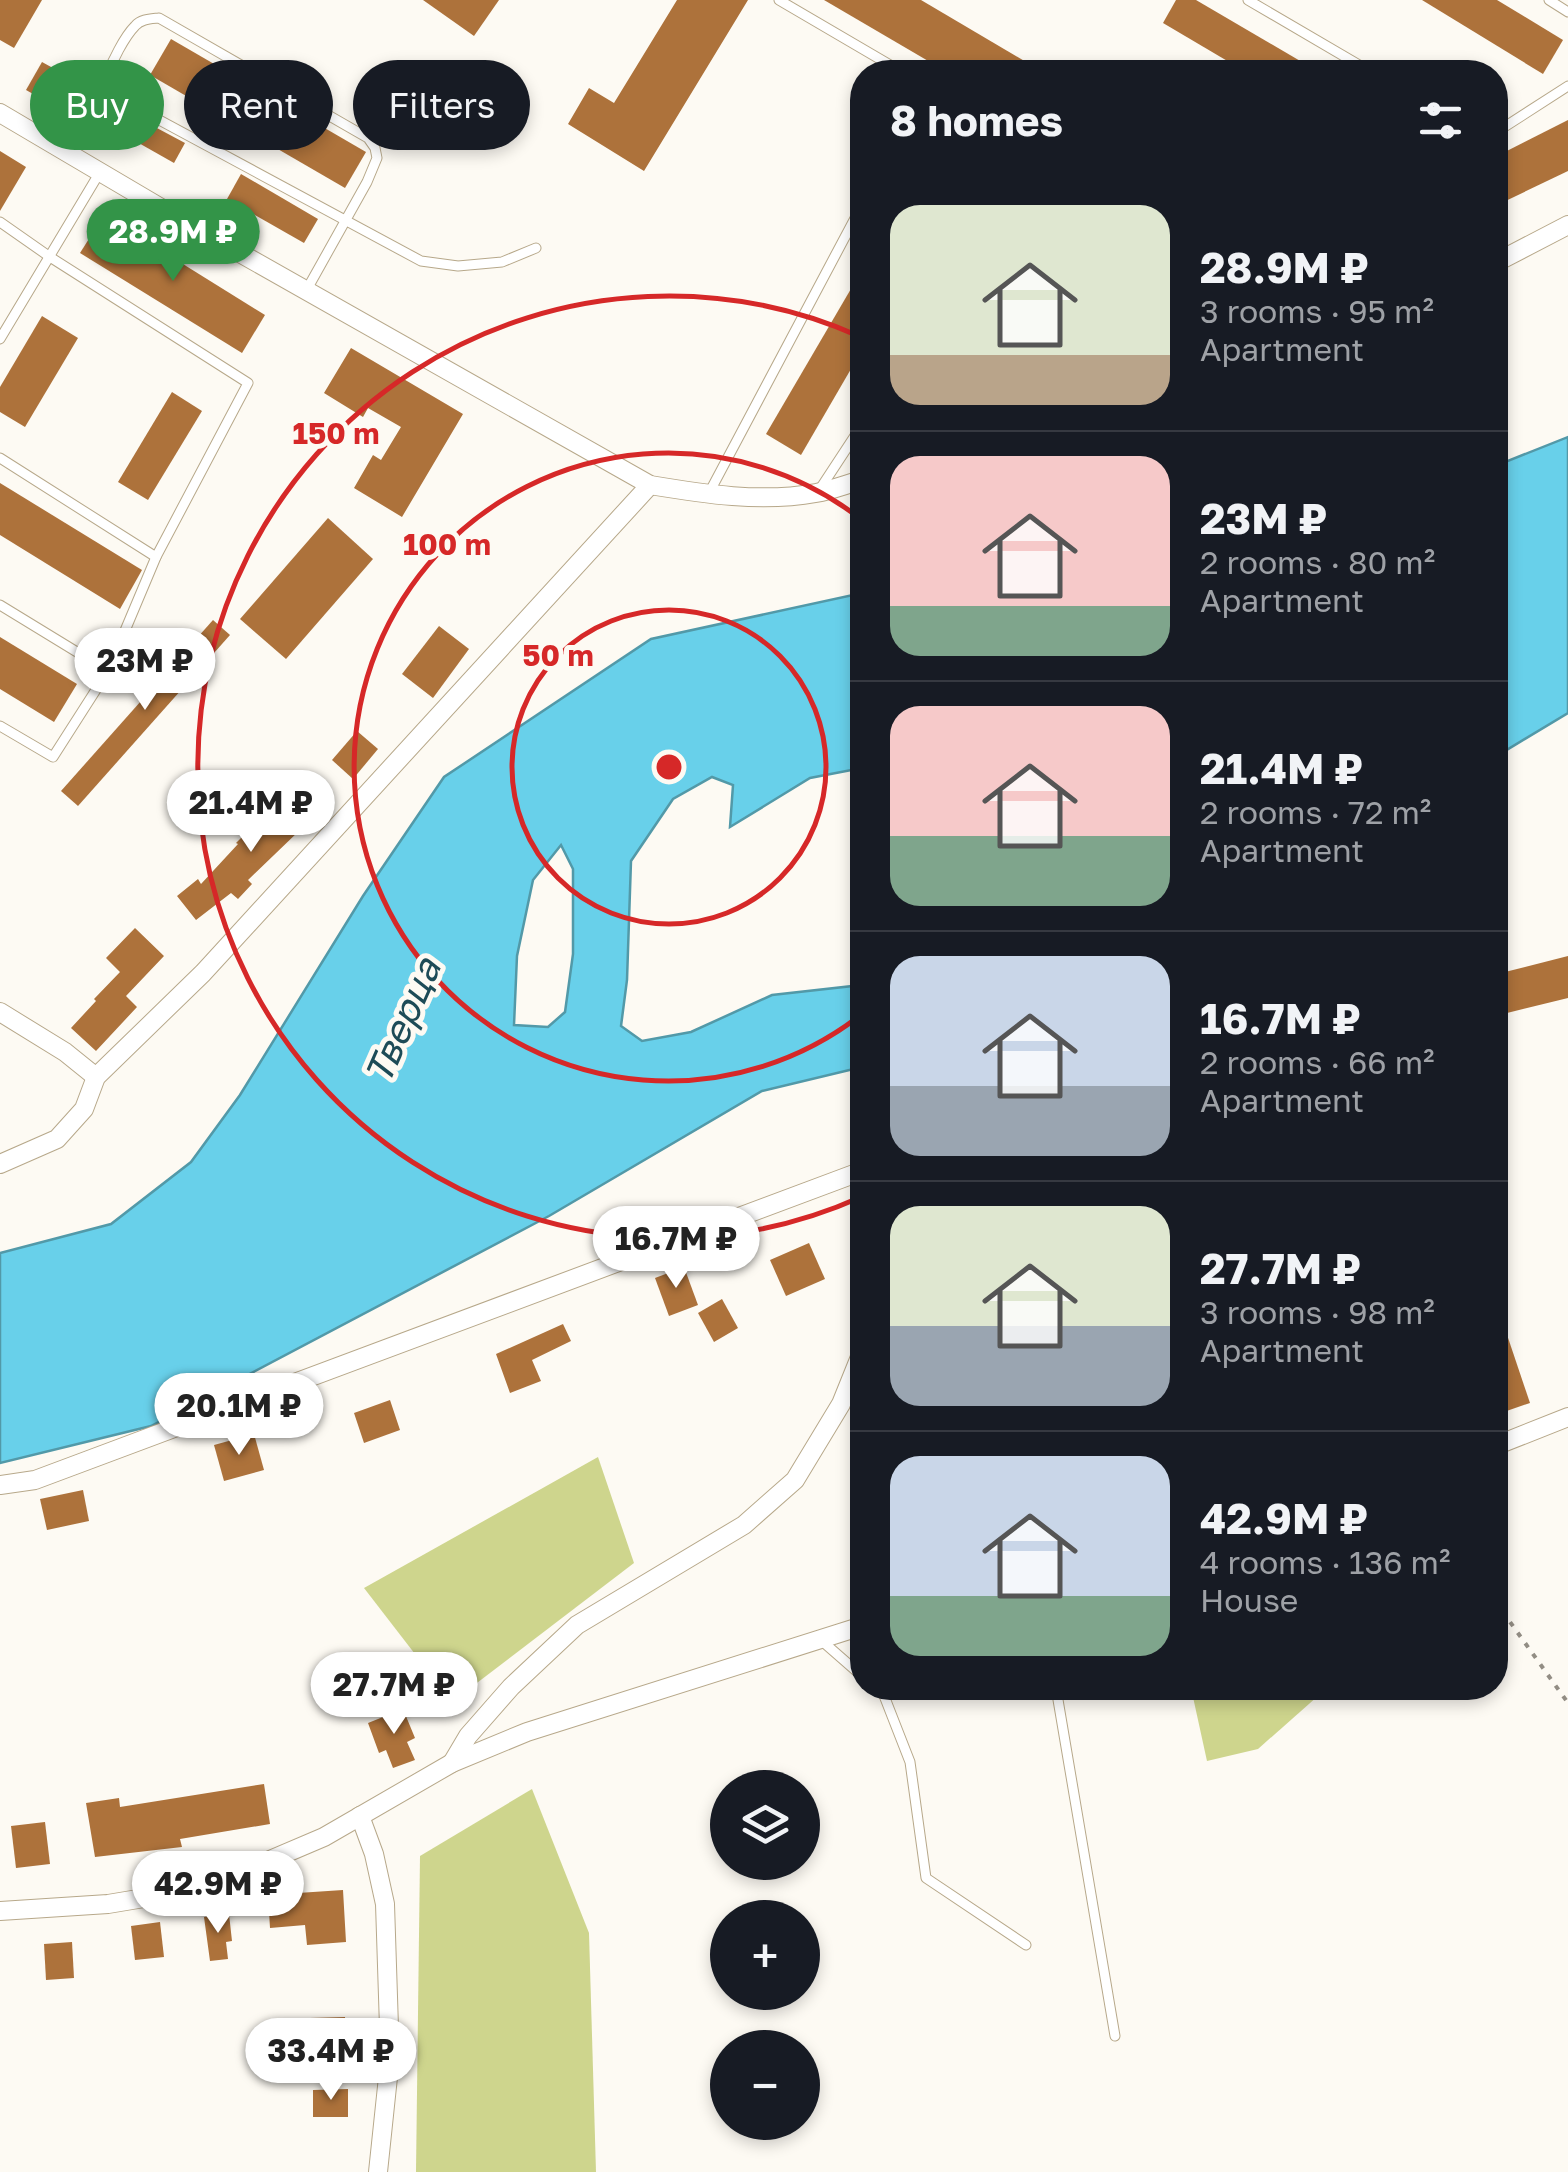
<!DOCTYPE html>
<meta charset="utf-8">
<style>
:root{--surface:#171b24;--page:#242831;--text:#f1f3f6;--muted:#9ea1a6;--line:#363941;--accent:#339448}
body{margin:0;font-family:"Golos Text",sans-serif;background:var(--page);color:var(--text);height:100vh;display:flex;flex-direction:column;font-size:38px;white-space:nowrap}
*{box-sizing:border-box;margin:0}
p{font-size:32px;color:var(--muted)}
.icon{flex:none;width:55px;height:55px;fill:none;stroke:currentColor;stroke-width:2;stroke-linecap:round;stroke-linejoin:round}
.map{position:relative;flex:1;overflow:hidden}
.panel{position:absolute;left:850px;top:60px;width:658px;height:1640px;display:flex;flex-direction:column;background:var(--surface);border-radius:40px;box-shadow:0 5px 15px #0003}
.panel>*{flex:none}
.guide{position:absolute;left:30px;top:60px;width:670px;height:90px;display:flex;gap:20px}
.fabs{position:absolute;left:710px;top:1770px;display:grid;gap:20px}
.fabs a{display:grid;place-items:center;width:110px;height:110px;border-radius:50%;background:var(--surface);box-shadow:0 5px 15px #0003;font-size:50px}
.price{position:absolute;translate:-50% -85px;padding:0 22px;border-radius:35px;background:#fff;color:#222;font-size:32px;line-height:65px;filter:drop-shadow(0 2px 5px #0008)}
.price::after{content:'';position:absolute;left:50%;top:60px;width:30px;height:22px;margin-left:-15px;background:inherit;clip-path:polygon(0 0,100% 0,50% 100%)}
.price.current{background:var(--accent);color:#fff}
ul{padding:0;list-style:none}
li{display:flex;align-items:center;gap:30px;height:250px;padding:0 40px}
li+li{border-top:2px solid var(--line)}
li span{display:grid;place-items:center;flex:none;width:280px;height:200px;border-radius:30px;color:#555}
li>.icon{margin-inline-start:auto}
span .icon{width:120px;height:120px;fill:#fffc;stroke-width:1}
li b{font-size:42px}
h2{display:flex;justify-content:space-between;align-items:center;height:120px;padding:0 40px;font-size:42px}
.tag{padding:0 35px;border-radius:45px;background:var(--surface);box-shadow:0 5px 15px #0003;font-size:35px;line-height:90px}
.tag.current{background:var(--accent);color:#fff}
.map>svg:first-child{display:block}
</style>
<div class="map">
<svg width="1568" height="2172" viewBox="0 0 1568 2172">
<rect width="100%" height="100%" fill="#fdfaf3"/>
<!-- green -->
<g fill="#ced58d">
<path d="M598 1457 634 1563 452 1702 364 1588Z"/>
<path d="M1191 1688H1327L1258 1749 1207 1761Z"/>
<path d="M532 1789 589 1933 596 2172H416L420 1856Z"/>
</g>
<!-- water -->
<g fill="#68d0ea" stroke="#5299a8" stroke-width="2.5" fill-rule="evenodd">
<path d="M1568 437V713L1495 757V466Z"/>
<path d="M862 593V768L810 778 730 827 733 785 712 777 673 799 631 861 627 980 621 1026 642 1041 691 1032 772 995 862 985V1067L762 1091 549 1216 151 1426 0 1463V1253L111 1224 191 1162 240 1095 363 896 444 777 651 639ZM561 845 573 869V954L565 1012 548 1027 514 1025 517 956 533 880Z"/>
</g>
<!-- building -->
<g fill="#ad723b">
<path d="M0 0H42L14 48 0 40Z"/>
<path d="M423 0H499L474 36Z"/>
<path d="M677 0H748L644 171 568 124 589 88 614 103Z"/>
<path d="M824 0H921L1043 72H947Z"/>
<path d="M1176 0H1196L1319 72H1246L1163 23Z"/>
<path d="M1422 0H1497L1563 40 1543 74Z"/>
<path d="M171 39 366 152 345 188 150 75Z"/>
<path d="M42 62 93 90 78 119 26 90Z"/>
<path d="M125 111 185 143 174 163 114 129Z"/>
<path d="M1568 120V171L1495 206V157Z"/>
<path d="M0 151 26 167 0 211Z"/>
<path d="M241 174 318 219 304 243 227 199Z"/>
<path d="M104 215 265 315 242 353 80 253Z"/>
<path d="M862 270V350L801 455 766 434Z"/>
<path d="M42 316 78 338 25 427 0 412V387Z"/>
<path d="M351 348 463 414 402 517 354 488 373 455 381 460 401 427 368 408 363 417 324 393Z"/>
<path d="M172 392 202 411 148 500 118 482Z"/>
<path d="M0 483 142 570 120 609 0 535Z"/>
<path d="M328 518 373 559 286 659 240 619Z"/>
<path d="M213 620 230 635 78 806 61 791Z"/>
<path d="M439 626 469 649 433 698 402 674Z"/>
<path d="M0 637 77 684 54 722 0 689Z"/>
<path d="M357 731 378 749 353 779 332 760Z"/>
<path d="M299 787 323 810 303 832 300 830 248 880 252 884 238 899 231 893 196 920 177 896 198 879 201 884 238 844 236 843 254 825 259 830Z"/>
<path d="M135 928 164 956 126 996 137 1007 96 1051 71 1028 96 1001 94 999 120 972 106 958Z"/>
<path d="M1568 956V998L1507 1013 1497 974Z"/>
<path d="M809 1243 825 1279 786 1296 770 1260Z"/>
<path d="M684 1267 698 1305 669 1316 655 1278Z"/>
<path d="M722 1299 738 1328 714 1342 698 1313Z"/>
<path d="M1495 1308H1498L1530 1403 1495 1415Z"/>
<path d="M563 1324 571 1341 532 1360 541 1381 510 1393 496 1354Z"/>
<path d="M390 1400 400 1430 364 1443 354 1413Z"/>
<path d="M254 1434 264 1470 224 1481 214 1445Z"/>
<path d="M83 1490 89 1521 47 1530 40 1499Z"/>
<path d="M403 1709 415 1738 407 1742 415 1760 393 1768 386 1750 379 1753 368 1723Z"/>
<path d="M264 1784 270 1824 180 1839 182 1847 95 1857 86 1803 119 1798 120 1807Z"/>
<path d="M45 1822 50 1864 16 1868 11 1826Z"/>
<path d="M343 1890 346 1942 307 1945 305 1925 270 1928 268 1895Z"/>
<path d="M229 1914 232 1941 226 1942 228 1959 210 1961 204 1917Z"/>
<path d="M160 1922 164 1957 135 1960 131 1926Z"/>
<path d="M72 1942 74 1978 46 1980 44 1944Z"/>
<path d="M345 2017 346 2043 311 2044 310 2018Z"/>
<path d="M348 2089V2117H313V2090Z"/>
</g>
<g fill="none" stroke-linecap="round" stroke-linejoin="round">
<!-- service casing -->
<g stroke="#b7a88a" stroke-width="11">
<g id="service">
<path d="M779 0 902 72"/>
<path d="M1248 0 1371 72"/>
<path d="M1549 0 1568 12"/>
<path d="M1495 133 1568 86"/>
<path d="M0 222 50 257 248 383 156 557 0 458"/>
<path d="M306 291 367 182 377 158 375 148 368 138 159 18C150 19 141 19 135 26 124 37 112 62 106 77L109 87 124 101 421 261 458 266 502 262 536 248"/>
<path d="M0 339 100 172"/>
<path d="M820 489 862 425"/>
<path d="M709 493 862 205"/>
<path d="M0 605 108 671"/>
<path d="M0 726 53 757 108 671 156 557"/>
<path d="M822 1641 862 1676"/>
<path d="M876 1688 883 1693 910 1762 926 1878 1026 1945"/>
<path d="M1056 1688 1115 2036"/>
</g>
</g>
<!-- minor casing -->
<g stroke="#b7a88a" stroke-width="20">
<g id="minor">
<path d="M0 113 178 218 650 485C704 494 761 503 816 493 832 490 847 484 862 480"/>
<path d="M1495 263 1568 225"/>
<path d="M0 1012 65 1052 96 1077"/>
<path d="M0 1164 57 1139 84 1109 96 1077 203 973 650 485"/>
<path d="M1495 1446 1568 1417"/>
<path d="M0 1485 35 1480 862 1171"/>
<path d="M452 1763 468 1736 511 1687 577 1625 744 1525 795 1480 841 1404 862 1352"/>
<path d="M360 1816 374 1854 385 1904 390 2058 378 2172"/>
<path d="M0 1911 108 1904 174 1893 237 1874 324 1837 452 1763 527 1732 862 1626"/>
</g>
</g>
<!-- path -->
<path stroke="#928d84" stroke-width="4" stroke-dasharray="5 8" stroke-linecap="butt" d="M1495 1601 1568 1703"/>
<!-- service -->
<use href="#service" stroke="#fff" stroke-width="9"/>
<!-- minor -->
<use href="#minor" stroke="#fff" stroke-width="18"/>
</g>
<!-- distance rings -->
<g fill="none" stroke="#d62828" stroke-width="5">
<circle cx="669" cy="767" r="157"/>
<path d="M862 1014A314 314 0 1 1 862 520"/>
<path d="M861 1197A471 471 0 1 1 861 337"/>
</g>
<g text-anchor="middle" stroke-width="10" stroke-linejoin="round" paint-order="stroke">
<!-- water labels -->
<g font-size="38" font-style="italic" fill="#1d4b57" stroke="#fdfaf3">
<text transform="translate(403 1021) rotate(-66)" y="13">Тверца</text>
</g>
</g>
<circle cx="669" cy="767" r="15" fill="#d62828" stroke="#fdfaf3" stroke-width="5"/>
<g font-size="30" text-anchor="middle" font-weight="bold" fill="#d62828" stroke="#fdfaf3" stroke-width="10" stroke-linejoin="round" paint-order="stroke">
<text x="336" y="444">150 m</text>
<text x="447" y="555">100 m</text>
<text x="558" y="666">50 m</text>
</g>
</svg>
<div class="fabs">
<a><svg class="icon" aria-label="layers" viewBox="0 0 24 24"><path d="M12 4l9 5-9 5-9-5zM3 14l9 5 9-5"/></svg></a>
<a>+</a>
<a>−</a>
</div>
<b class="price current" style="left:173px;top:284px">28.9M ₽</b>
<b class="price" style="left:145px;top:713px">23M ₽</b>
<b class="price" style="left:251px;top:855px">21.4M ₽</b>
<b class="price" style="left:676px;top:1291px">16.7M ₽</b>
<b class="price" style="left:239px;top:1458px">20.1M ₽</b>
<b class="price" style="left:394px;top:1737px">27.7M ₽</b>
<b class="price" style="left:218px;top:1936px">42.9M ₽</b>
<b class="price" style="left:331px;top:2103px">33.4M ₽</b>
<div class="guide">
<a class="tag current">Buy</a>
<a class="tag">Rent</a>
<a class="tag">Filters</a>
</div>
<section class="panel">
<h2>8 homes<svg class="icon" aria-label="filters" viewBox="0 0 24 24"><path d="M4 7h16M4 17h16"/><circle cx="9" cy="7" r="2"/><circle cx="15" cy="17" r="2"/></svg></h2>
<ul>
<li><span style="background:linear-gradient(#dfe7d0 75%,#b9a48a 0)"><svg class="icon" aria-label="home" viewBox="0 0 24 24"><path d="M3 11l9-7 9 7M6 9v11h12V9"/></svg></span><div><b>28.9M ₽</b><p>3 rooms · 95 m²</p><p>Apartment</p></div></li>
<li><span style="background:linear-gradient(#f6c9c9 75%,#7fa58c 0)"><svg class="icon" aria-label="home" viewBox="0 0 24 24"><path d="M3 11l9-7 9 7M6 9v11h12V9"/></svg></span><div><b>23M ₽</b><p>2 rooms · 80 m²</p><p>Apartment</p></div></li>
<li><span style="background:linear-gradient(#f6c9c9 65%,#7fa58c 0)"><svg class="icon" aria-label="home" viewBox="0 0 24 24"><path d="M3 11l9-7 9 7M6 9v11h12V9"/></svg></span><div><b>21.4M ₽</b><p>2 rooms · 72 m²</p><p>Apartment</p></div></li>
<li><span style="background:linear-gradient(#c9d6e8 65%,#9aa5b1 0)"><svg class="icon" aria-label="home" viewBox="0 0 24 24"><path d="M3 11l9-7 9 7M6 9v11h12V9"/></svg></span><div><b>16.7M ₽</b><p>2 rooms · 66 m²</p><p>Apartment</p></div></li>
<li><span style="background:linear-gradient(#dfe7d0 60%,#9aa5b1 0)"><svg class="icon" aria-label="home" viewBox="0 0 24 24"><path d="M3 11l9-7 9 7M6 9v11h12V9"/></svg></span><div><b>27.7M ₽</b><p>3 rooms · 98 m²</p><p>Apartment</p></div></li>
<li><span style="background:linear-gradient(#c9d6e8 70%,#7fa58c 0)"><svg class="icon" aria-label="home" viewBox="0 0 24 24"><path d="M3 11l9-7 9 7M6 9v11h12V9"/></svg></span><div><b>42.9M ₽</b><p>4 rooms · 136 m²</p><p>House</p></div></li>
</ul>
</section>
</div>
